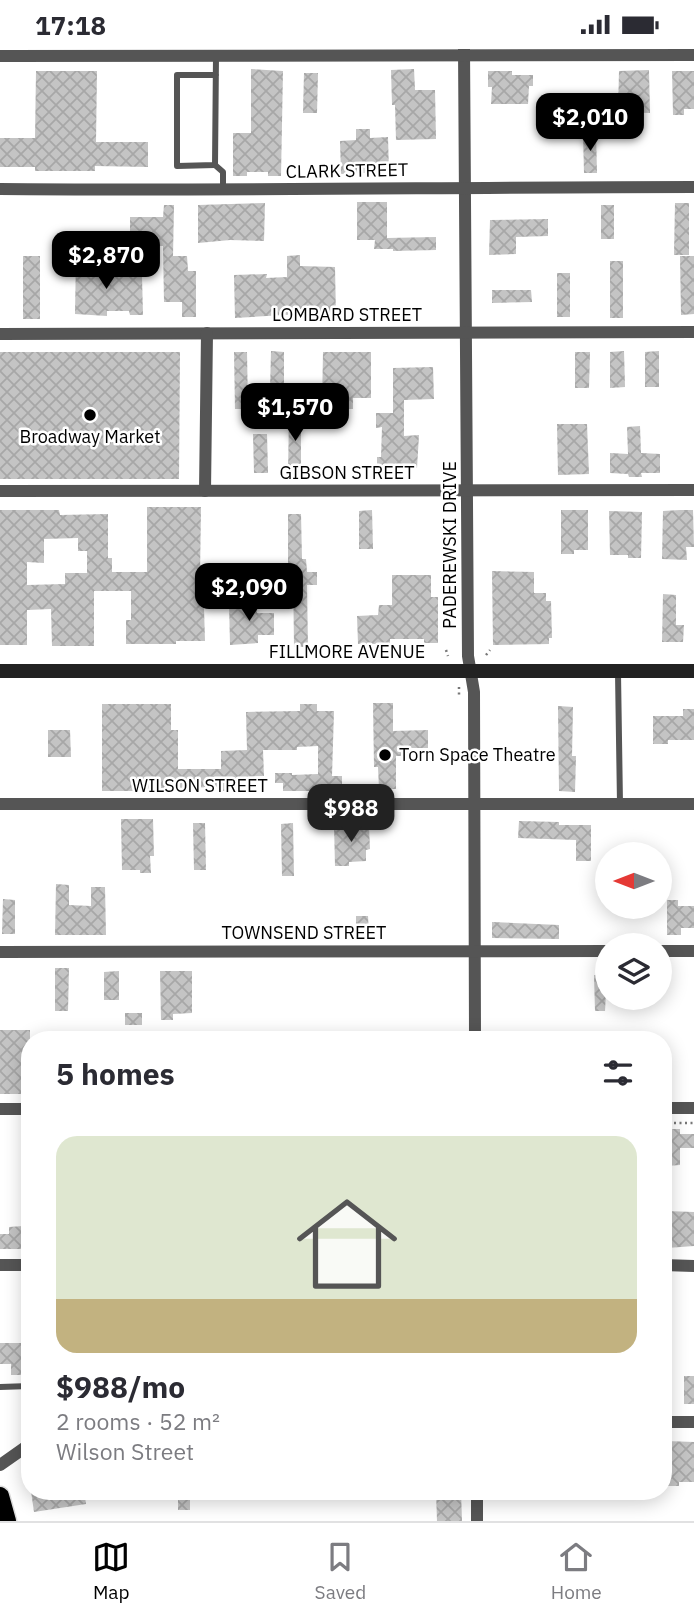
<!DOCTYPE html>
<meta charset="utf-8">
<style>
:root{--surface:#fff;--page:#f2f2f3;--text:#2b2b33;--muted:#7c7c81;--line:#e1e1e2;--accent:#000}
body{margin:0;font-family:"IBM Plex Sans",sans-serif;background:var(--page);color:var(--text);height:100vh;display:flex;flex-direction:column;font-size:26px;white-space:nowrap}
*{box-sizing:border-box;margin:0}
p{font-size:23px;color:var(--muted)}
.icon{flex:none;width:38px;height:38px;fill:none;stroke:currentColor;stroke-width:2;stroke-linecap:round;stroke-linejoin:round}
.map{position:relative;flex:1;overflow:hidden}
.drawer{position:absolute;left:21px;top:982px;width:651px;height:469px;display:flex;flex-direction:column;background:var(--surface);border-radius:28px;box-shadow:0 4px 18px #0003}
.drawer>*{flex:none}
.needle{width:46px;rotate:270deg}
.tools{position:absolute;left:595px;top:793px;display:grid;gap:14px}
.tools a{display:grid;place-items:center;width:77px;height:77px;border-radius:50%;background:var(--surface);box-shadow:0 4px 18px #0003;font-size:35px}
.price{position:absolute;translate:-50% -60px;padding:0 16px;border-radius:14px;background:var(--accent);color:#fff;font-size:23px;line-height:46px;filter:drop-shadow(0 2px 4px #0008)}
.price::after{content:'';position:absolute;left:50%;top:42px;width:21px;height:16px;margin-left:-10px;background:inherit;clip-path:polygon(0 0,100% 0,50% 100%)}
.price.active{background:#222;color:#fff}
ul{padding:0;list-style:none}
li{display:grid;align-content:center;gap:14px;height:371px;padding:0 35px}
li span{display:grid;place-items:center;height:217px;border-radius:21px;color:#555}
li>.icon{margin-inline-start:auto}
span .icon{width:126px;height:126px;fill:#fffc;stroke-width:1}
li b{font-size:30px}
h2{display:flex;justify-content:space-between;align-items:center;height:84px;padding:0 35px;font-size:30px}
.status{display:flex;justify-content:space-between;align-items:center;height:49px;padding:0 35px;background:var(--surface);direction:ltr}
.status svg{height:19px;fill:currentColor}
.tab-bar{display:flex;justify-content:space-around;align-items:center;height:98px;border-top:2px solid var(--line);background:var(--surface);font-size:19px;color:var(--muted)}
.tab-bar a{display:grid;justify-items:center;gap:4px}
.tab-bar .active{color:var(--accent)}
.map>svg:first-child{display:block}
</style>
<div class="status"><b>17:18</b><svg viewBox="0 0 49 12"><path d="M0 12V9h3v3zM5 12V6h3v6zM10 12V3h3v9zM15 12V0h3v12zM26 1h20v11H26zM47 4h2v5h-2z"/></svg></div>
<div class="map">
<svg width="694" height="1472" viewBox="0 0 694 1472">
<defs>
<pattern id="building-cross-hatch" width="8" height="8" patternUnits="userSpaceOnUse" patternTransform="scale(1.75)"><rect width="8" height="8" fill="#c4c4c4"/><path d="M0 0l8 8M0 8l8-8" fill="none" stroke="#a7a7a7"/></pattern>
</defs>
<rect width="100%" height="100%" fill="#fff"/>
<!-- building -->
<g fill="url(#building-cross-hatch)" fill-rule="evenodd">
<path d="M251 20 283 22 281 127H268V123H247V127H233V84H251Z"/>
<path d="M414 20 415 41H435L436 90 396 91 395 56H392L391 21Z"/>
<path d="M649 21 650 64 618 63 619 22Z"/>
<path d="M36 22H97L96 93H148V118L95 117V122H35V118H0V89H35Z"/>
<path d="M488 22H512V26H533V37H529L528 55H491L492 38H488Z"/>
<path d="M672 22H694V60H684V66H673Z"/>
<path d="M304 24H318L317 64H303Z"/>
<path d="M356 80H370V89L388 88 389 123 341 125 340 92 356 91Z"/>
<path d="M583 84H596L597 124H584Z"/>
<path d="M357 153H387V189L436 188V201L393 202V200H374L375 191H357Z"/>
<path d="M265 154 264 192 230 191 198 194V156Z"/>
<path d="M675 154H689V206H674Z"/>
<path d="M164 156H174L173 207H187L188 222H196V268H182V253H164L163 197H130V168H163Z"/>
<rect x="601" y="156" width="13" height="34"/>
<path d="M548 170V187L516 188V205L489 206 490 171Z"/>
<path d="M300 206V217L335 218 336 267 306 269V265L283 266 235 269 234 226 267 225 266 229 287 228V207Z"/>
<rect x="23" y="207" width="17" height="63"/>
<path d="M76 207H93L92 221 106 220 107 225H138V227H142L143 266H130L129 262H107V267L75 265Z"/>
<path d="M680 207H694V265L681 266Z"/>
<rect x="610" y="212" width="13" height="57"/>
<rect x="557" y="224" width="13" height="44"/>
<path d="M492 241H531L532 253 492 254Z"/>
<path d="M271 302 284 303V342H270Z"/>
<path d="M624 302 625 338 610 339V303Z"/>
<path d="M659 302V338H645V303Z"/>
<path d="M0 303H180L179 430H0Z"/>
<path d="M234 303H247L248 360H235Z"/>
<path d="M323 303H371V349H353V360H341V355L322 354Z"/>
<path d="M575 303H590L589 339H575Z"/>
<path d="M433 318 434 350 404 351V387L419 386 417 419H390V425H377V408H381L382 378 376 379V364H393V319Z"/>
<path d="M289 365H305V378H301V425H288Z"/>
<path d="M557 375H587L589 425 558 426Z"/>
<path d="M640 377 641 404 660 405V424H641L642 428H629L628 425 610 424V404L628 405 627 378Z"/>
<path d="M253 385H267L268 424H254Z"/>
<path d="M147 458H201L200 526H203L205 592H176V595H126V571H131V542H94V597H52L51 560 27 561V596H0V461H59L60 466 108 465V509H112V523H147ZM78 489V502H87V524H65V535L27 536V513L44 514V490Z"/>
<path d="M372 461 373 500H359V462Z"/>
<path d="M561 461H588V501H574V505H561Z"/>
<path d="M680 461H693L694 498H686L687 511 662 510 663 462Z"/>
<path d="M609 462 642 463 641 509H628V506H610Z"/>
<path d="M288 465H301L302 510H306L307 523H317V536H307L308 598H294L293 517H288Z"/>
<path d="M492 522 534 523V544H546V552H551L552 589H549V595L493 596Z"/>
<path d="M392 526H431V548H438V594H424V590H390V595H358L357 567 378 566 379 556H392Z"/>
<path d="M663 545 676 546V576H684L683 593H662Z"/>
<path d="M229 553H257V564H274V586H258V594L230 596Z"/>
<path d="M373 654H393V682L428 681V699H410V707H396V740H379L378 718H374Z"/>
<path d="M102 655H171V681H178V720H221V702L247 701 246 663 300 662V655H317V662H334L332 727H342V742H283V734H275V724H292V726L318 725V697L297 698V701H263L264 727 245 728V742H222V738L171 739V742H102Z"/>
<path d="M558 657 573 658 572 707H576L575 743 559 742Z"/>
<path d="M683 660H694V691H668V695H653V667H683Z"/>
<path d="M48 681H70L71 708H48Z"/>
<path d="M121 770H153L154 807H150L151 824H140V821H122Z"/>
<path d="M519 772 559 773V776H591V812H576V791L518 789Z"/>
<path d="M193 774H205L206 821H194Z"/>
<path d="M293 774 294 827H282L281 775Z"/>
<path d="M334 775H348V778H369L370 800 366 801V812L349 813V817H335Z"/>
<path d="M56 835 69 836V856L91 857V838H105L106 886H55Z"/>
<path d="M3 850 15 851V885H2Z"/>
<path d="M667 851H678V857H694V879H681V886H667Z"/>
<path d="M356 867H368L369 886 356 887Z"/>
<path d="M492 873 559 876V890L492 889Z"/>
<path d="M55 919H69L68 962H55Z"/>
<path d="M119 922V951H104V923Z"/>
<path d="M160 922H192V964L173 965V971H161Z"/>
<path d="M594 926H607L605 962H595Z"/>
<rect x="125" y="964" width="17" height="12"/>
<rect x="0" y="981" width="30" height="64"/>
<path d="M666 1080H680V1085H694V1099H680V1116L667 1117Z"/>
<path d="M666 1162 694 1163V1197L667 1199Z"/>
<path d="M23 1177V1200H0V1185H9V1178Z"/>
<path d="M0 1294H30V1326H11V1315H0Z"/>
<rect x="684" y="1327" width="10" height="28"/>
<path d="M666 1392 694 1393V1433H679V1437H666Z"/>
<path d="M31 1442H84L86 1455 34 1463Z"/>
<path d="M436 1442H461L462 1472H437Z"/>
<path d="M178 1448 190 1449V1461H178Z"/>
</g>
<g fill="none" stroke-linecap="round" stroke-linejoin="round">
<!-- primary casing -->
<g stroke="#dbdbdb" stroke-width="21">
<path id="primary" d="M0 1447 7 1472"/>
</g>
<!-- path -->
<g stroke="#777" stroke-width="2.5" stroke-dasharray="2 3.5" stroke-linecap="butt">
<path d="M446 601 448 607"/>
<path d="M486 606 490 601"/>
<path d="M459 638V646H462"/>
<path d="M663 1074H694"/>
</g>
<!-- lane -->
<g stroke="#555" stroke-width="6">
<path d="M216 7 215 116 177 117V26H216"/>
<path d="M215 116 223 123V141"/>
<path d="M618 624 620 755"/>
<path d="M0 1338 30 1337"/>
</g>
<!-- street -->
<g stroke="#555" stroke-width="12">
<path d="M464 0 468 607 474 643 475 990"/>
<path d="M0 7 694 6"/>
<path d="M0 140C231 142 463 138 694 138"/>
<path d="M0 285 694 283"/>
<path d="M0 442 694 441"/>
<path d="M205 442 207 284"/>
<path d="M0 755H694"/>
<path d="M660 902H694"/>
<path d="M0 903 607 902"/>
<path d="M663 1059H694"/>
<path d="M0 1060H30"/>
<path d="M0 1216H30"/>
<path d="M663 1216 694 1217"/>
<path d="M663 1373H694"/>
<path d="M0 1416 30 1395"/>
<path d="M477 1442V1472"/>
</g>
<!-- secondary -->
<path stroke="#222" stroke-width="14" d="M0 622H694"/>
<!-- primary -->
<use href="#primary" stroke="#000" stroke-width="18"/>
</g>
<!-- markers -->
<g fill="#000" stroke="#fff" stroke-width="2.5">
<circle cx="90" cy="366" r="7"/>
<circle cx="385" cy="706" r="7"/>
</g>
<g text-anchor="middle" stroke-width="5" stroke-linejoin="round" paint-order="stroke">
<!-- street labels -->
<g font-size="18" fill="#000" stroke="#fff">
<text transform="translate(347 122) rotate(-1)" y="6">CLARK STREET</text>
<text x="347" y="272">LOMBARD STREET</text>
<text x="347" y="430">GIBSON STREET</text>
<text transform="translate(450 496) rotate(-90)" y="6">PADEREWSKI DRIVE</text>
<text x="347" y="609">FILLMORE AVENUE</text>
<text x="200" y="743">WILSON STREET</text>
<text x="304" y="890">TOWNSEND STREET</text>
</g>
<!-- poi labels -->
<g font-size="18" fill="#000" stroke="#fff">
<text x="90" y="394">Broadway Market</text>
<text x="399" y="712" text-anchor="start">Torn Space Theatre</text>
</g>
</g>
</svg>
<div class="tools">
<a><svg class="needle" viewBox="-14 -14 28 28"><path d="M0-13l5 13h-10z" fill="#e53935"/><path d="M0 13l5-13h-10z" fill="#7c7c81"/></svg></a>
<a><svg class="icon" aria-label="layers" viewBox="0 0 24 24"><path d="M12 4l9 5-9 5-9-5zM3 14l9 5 9-5"/></svg></a>
</div>
<b class="price" style="left:590px;top:104px">$2,010</b>
<b class="price" style="left:106px;top:242px">$2,870</b>
<b class="price" style="left:295px;top:394px">$1,570</b>
<b class="price" style="left:249px;top:574px">$2,090</b>
<b class="price active" style="left:351px;top:795px">$988</b>
<section class="drawer">
<h2>5 homes<svg class="icon" aria-label="filters" viewBox="0 0 24 24"><path d="M4 7h16M4 17h16"/><circle cx="9" cy="7" r="2"/><circle cx="15" cy="17" r="2"/></svg></h2>
<ul>
<li><span style="background:linear-gradient(#dfe7d0 75%,#c2b280 0)"><svg class="icon" aria-label="home" viewBox="0 0 24 24"><path d="M3 11l9-7 9 7M6 9v11h12V9"/></svg></span><div><b>$988/mo</b><p>2 rooms · 52 m²</p><p>Wilson Street</p></div></li>
</ul>
</section>
</div>
<nav class="tab-bar">
<a class="active"><svg class="icon" aria-label="map" viewBox="0 0 24 24"><path d="M3 6l6-2 6 2 6-2v14l-6 2-6-2-6 2zM9 4v14M15 6v14"/></svg>Map</a>
<a><svg class="icon" aria-label="saved" viewBox="0 0 24 24"><path d="M7 4h10v16l-5-4-5 4z"/></svg>Saved</a>
<a><svg class="icon" aria-label="home" viewBox="0 0 24 24"><path d="M3 11l9-7 9 7M6 9v11h12V9"/></svg>Home</a>
</nav>
